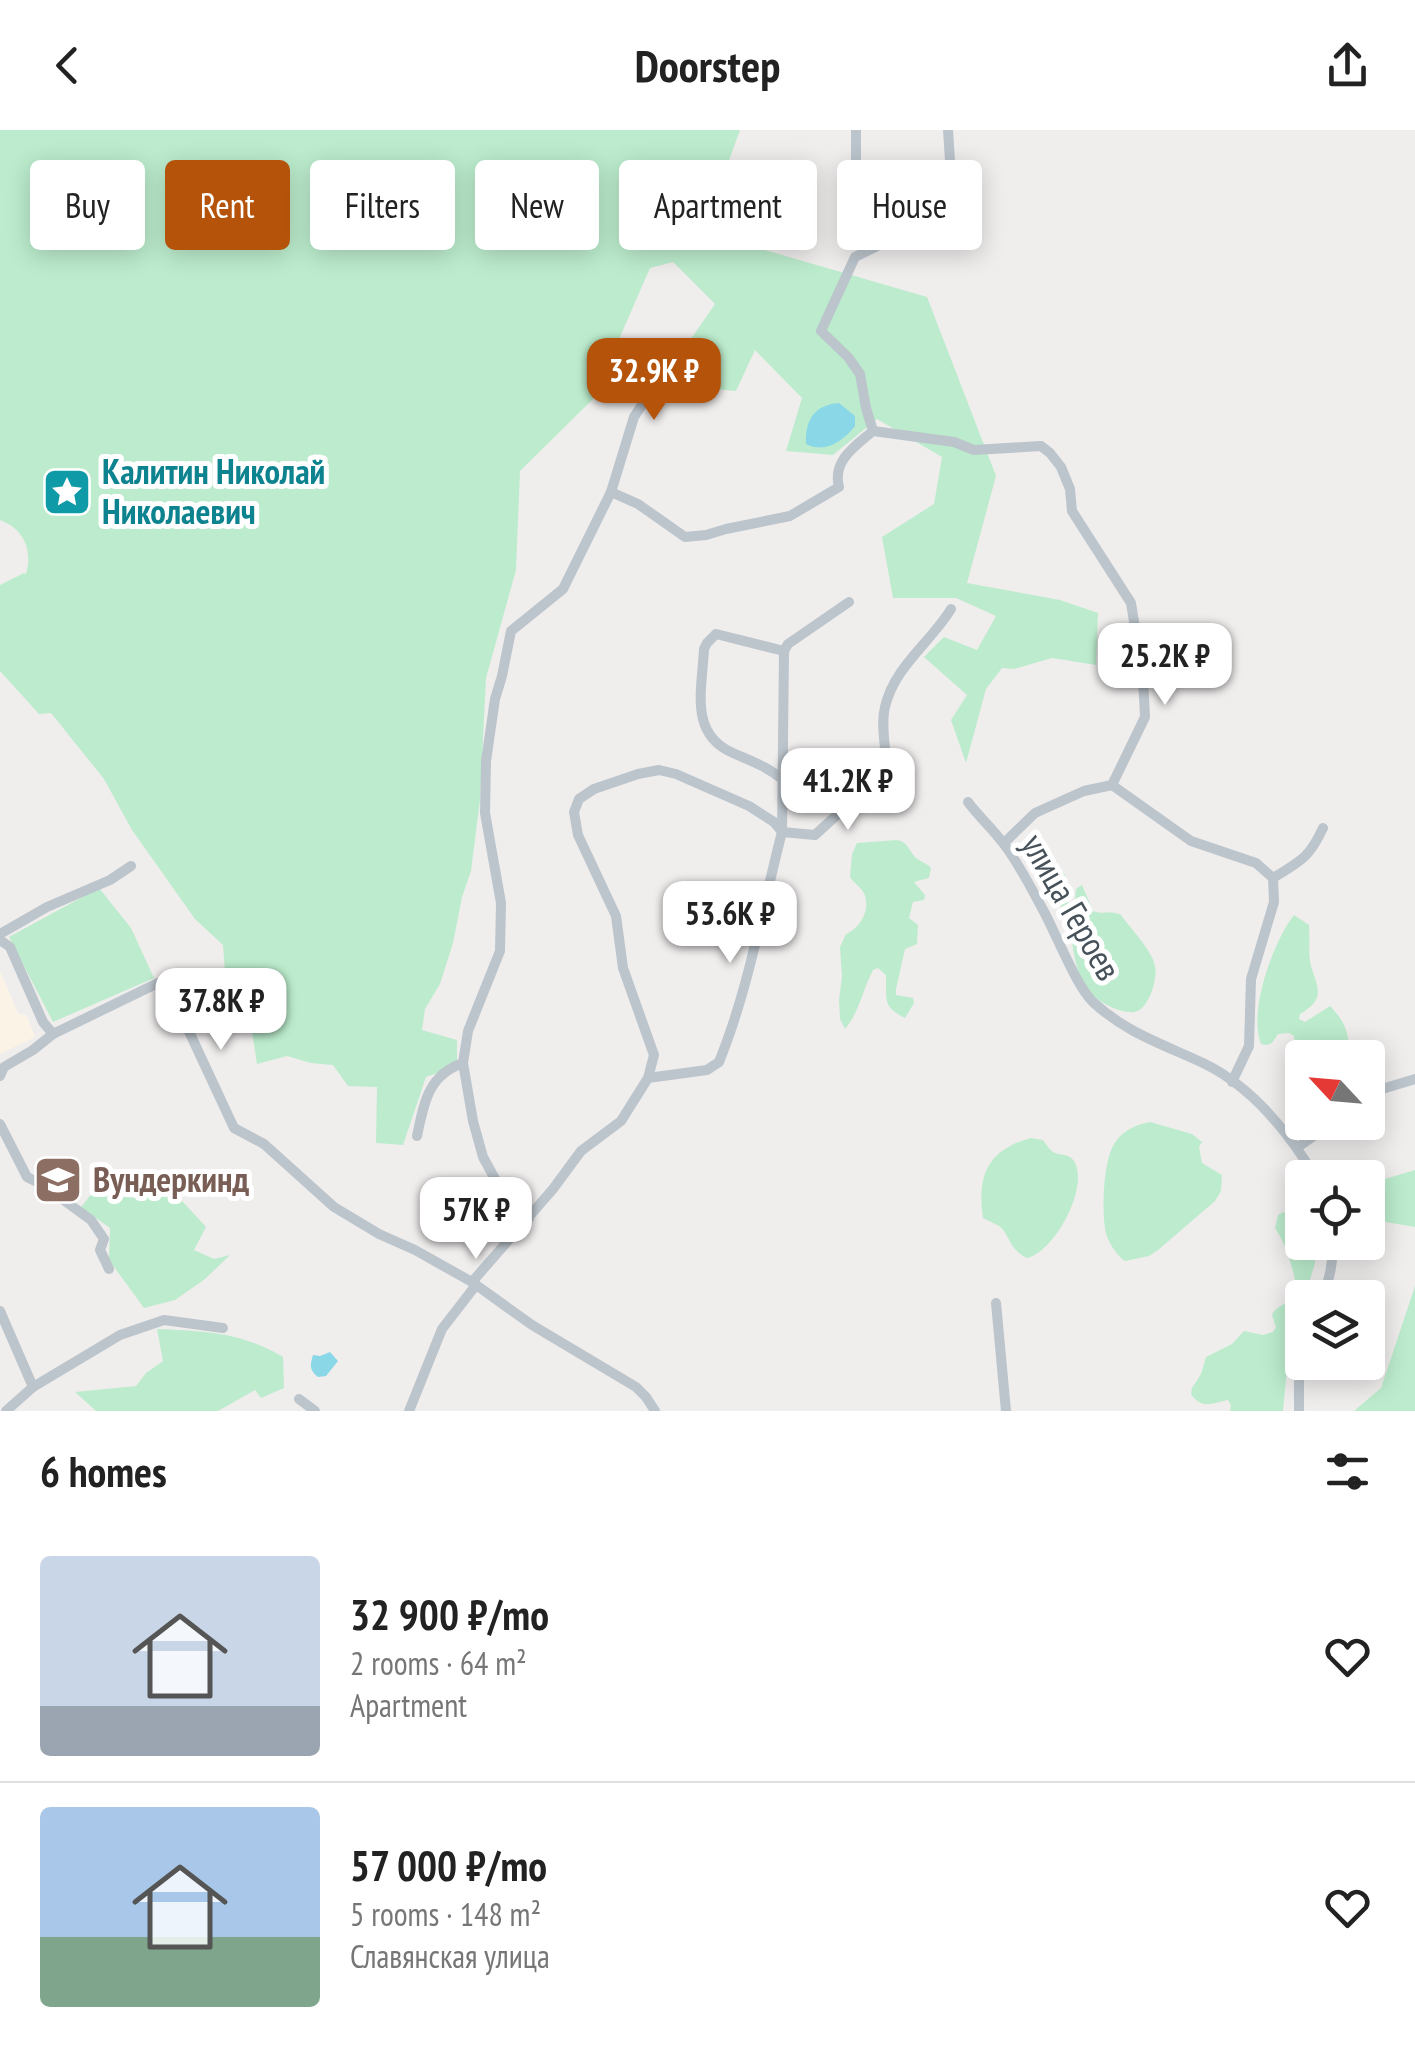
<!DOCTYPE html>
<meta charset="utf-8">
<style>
:root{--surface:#fff;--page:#f2f2f2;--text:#222;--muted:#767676;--line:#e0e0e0;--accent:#b45309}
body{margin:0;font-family:"PT Sans Narrow",sans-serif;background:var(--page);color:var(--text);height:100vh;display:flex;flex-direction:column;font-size:38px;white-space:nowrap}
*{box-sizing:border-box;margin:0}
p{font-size:32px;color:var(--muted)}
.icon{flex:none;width:55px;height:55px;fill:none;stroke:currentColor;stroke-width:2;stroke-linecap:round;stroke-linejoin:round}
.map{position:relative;height:1281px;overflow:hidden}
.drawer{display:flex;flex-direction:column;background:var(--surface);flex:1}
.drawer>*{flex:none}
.guide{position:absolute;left:30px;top:30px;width:1355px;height:90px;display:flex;gap:20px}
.needle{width:65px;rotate:296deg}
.buttons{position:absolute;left:1285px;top:910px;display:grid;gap:20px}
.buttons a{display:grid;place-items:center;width:100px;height:100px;border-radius:10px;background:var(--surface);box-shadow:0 5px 25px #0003;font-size:50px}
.price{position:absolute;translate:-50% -85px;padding:0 22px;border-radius:20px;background:#fff;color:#222;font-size:32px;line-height:65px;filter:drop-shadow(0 2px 5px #0008)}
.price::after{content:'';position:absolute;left:50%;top:60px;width:30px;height:22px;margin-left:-15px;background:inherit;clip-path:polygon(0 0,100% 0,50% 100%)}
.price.current{background:var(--accent);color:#fff}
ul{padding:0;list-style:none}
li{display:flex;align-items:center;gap:30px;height:250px;padding:0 40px}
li+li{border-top:2px solid var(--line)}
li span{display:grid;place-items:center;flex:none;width:280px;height:200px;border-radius:10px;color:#555}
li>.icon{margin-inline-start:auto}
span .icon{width:120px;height:120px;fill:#fffc;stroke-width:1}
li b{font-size:42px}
h2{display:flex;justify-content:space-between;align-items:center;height:120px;padding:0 40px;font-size:42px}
.pill{padding:0 35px;border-radius:10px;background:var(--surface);box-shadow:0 5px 25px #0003;font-size:35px;line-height:90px}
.pill.current{background:var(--accent);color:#fff}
header{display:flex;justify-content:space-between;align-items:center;height:130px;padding:0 40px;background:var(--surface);font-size:45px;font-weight:700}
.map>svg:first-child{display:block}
</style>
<header><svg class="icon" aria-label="back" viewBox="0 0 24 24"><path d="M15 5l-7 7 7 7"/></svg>Doorstep<svg class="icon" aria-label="share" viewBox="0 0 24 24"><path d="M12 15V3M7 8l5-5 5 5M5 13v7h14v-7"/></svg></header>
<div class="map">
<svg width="1415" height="1281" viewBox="0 0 1415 1281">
<rect width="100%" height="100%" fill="#f0eded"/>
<!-- commercial -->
<path fill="#fbf4e6" d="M0 841 18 883 27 886 35 907 0 924Z"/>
<!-- green -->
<g fill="#bceccd">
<path d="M0 0H740L715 69 758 118 927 167 996 346 967 453 1060 470 1098 483 1096 535 1052 528 1014 539 1002 538 986 559 966 633 951 590 967 565 924 527 944 507 977 520 996 486 956 468H893L882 407 934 374 942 327 877 289 833 325 786 321 802 268 755 220 736 261 660 254 715 174 673 132 650 138 593 269 520 341 516 440 486 548 480 670 471 741 462 767 453 813 440 854 425 879 422 900 457 910V936L426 947 403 1015 376 1013 377 957 348 956 333 935 311 933 287 926 257 934 252 902 242 876 225 842 223 815 195 789 132 700 104 649 51 583 39 584 0 541V455L24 443 26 444C33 420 24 399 0 390Z"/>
<path d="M897 710C908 712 908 719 915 727 919 731 927 733 931 738L929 748 914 752 925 765 924 770 913 772 909 788 918 795 917 814 905 819 896 859V865L913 868 914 873 905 888C881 876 887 869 886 845L878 838 873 840C863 859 859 883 845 899L840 889 839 870 842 847 840 817 846 804C861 798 873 776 862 760 858 755 853 752 850 747L852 724 857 713Z"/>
<path d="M1052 739 1063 742 1066 747 1060 762 1066 771 1071 775 1075 771 1076 759 1082 755 1093 781C1102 785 1112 780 1121 785 1130 798 1152 820 1155 836 1158 848 1149 879 1135 882 1122 884 1102 874 1093 865 1074 846 1074 819 1069 794 1066 781 1049 760 1041 748Z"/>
<path d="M99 758 131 798 154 848 53 892 9 807Z"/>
<path d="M1294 785 1309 795C1310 808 1308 824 1311 836 1318 859 1326 869 1300 884L1299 889 1305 892 1330 876C1347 894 1349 903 1349 927L1302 928V962L1298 949 1294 906 1289 903 1278 904 1272 913 1266 915 1261 914C1248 881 1273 812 1294 785Z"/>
<path d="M1150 992 1192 1004 1202 1012 1199 1017 1202 1033 1222 1045 1221 1061 1215 1071 1158 1120 1149 1126 1125 1131C1116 1125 1106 1109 1105 1098 1102 1077 1103 1028 1116 1011 1125 999 1136 995 1150 992Z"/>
<path d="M1031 1008 1043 1010C1046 1014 1049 1019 1053 1022 1060 1026 1069 1023 1074 1031 1090 1057 1054 1123 1027 1128 1007 1118 1011 1105 999 1096 994 1093 988 1091 983 1088 977 1046 987 1020 1031 1008Z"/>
<path d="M1415 1040V1097L1368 1089V1054Z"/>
<path d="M173 1061 206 1097 194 1120 214 1129 230 1125 205 1149 175 1170 144 1178 109 1130 110 1098 81 1077 93 1062 134 1068Z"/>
<path d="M1283 1082 1302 1090V1112L1318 1113 1315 1133 1305 1167 1302 1168 1296 1207 1287 1239 1283 1281H1230L1231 1275 1228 1270C1212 1273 1202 1280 1191 1264L1192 1258 1201 1244 1206 1227 1232 1214 1244 1201 1263 1205 1273 1202 1276 1197 1272 1185C1278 1172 1293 1175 1298 1163 1293 1141 1288 1117 1275 1098L1278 1085Z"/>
<path d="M1415 1156V1281H1354L1381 1258Z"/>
<path d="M157 1199C206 1201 240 1202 283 1227L284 1258 261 1268 255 1260 218 1281H96L75 1262 136 1256 146 1243 163 1231Z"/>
</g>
<!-- water -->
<g fill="#8ad7e8">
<path d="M839 273 855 286V296C843 311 825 324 806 314 805 290 814 275 839 273Z"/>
<path d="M330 1222 338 1231 326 1246 318 1247C309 1240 310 1235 313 1225L320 1226Z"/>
</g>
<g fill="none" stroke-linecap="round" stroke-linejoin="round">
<!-- minor -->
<g stroke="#bcc5cc" stroke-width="10">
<path d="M856 0V36L873 57 902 104"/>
<path d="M873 301 954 312 974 320 1041 316 1050 323 1061 337 1070 359 1072 381 1131 473 1143 548 1145 587 1112 655 1084 661 1035 683 1004 713"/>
<path d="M873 301 866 278 860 244 848 227 821 201 855 127 902 104 954 92 948 0"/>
<path d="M611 362 634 287 653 258 675 215"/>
<path d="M849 472 788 514 784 521 782 702 815 705 886 640C887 620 880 596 885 577 894 537 931 512 951 479"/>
<path d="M782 649C768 637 751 631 733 623 689 604 702 560 704 519L707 513 716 504 784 521"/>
<path d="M1112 655 1191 711 1256 733 1273 748 1274 772 1251 849 1249 916 1232 952"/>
<path d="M968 672C979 687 992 698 1003 713 1018 732 1030 756 1042 778 1055 801 1076 856 1093 872 1126 903 1165 915 1205 934 1254 958 1289 1003 1316 1048"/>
<path d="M1273 748C1301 731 1309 728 1323 698"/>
<path d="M0 804 47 777 110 750 131 736"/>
<path d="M0 810 10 817 43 892 53 904"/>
<path d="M0 946 4 937 33 920 53 904 158 853 179 880 234 998 264 1014 334 1077 379 1104 415 1120 472 1152 532 1195 636 1257 646 1267 655 1281"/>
<path d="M1368 970 1382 959 1415 949"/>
<path d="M0 994 27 1047 43 1055 91 1090 104 1109 100 1120 109 1139"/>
<path d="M417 1006C424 973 428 945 463 933"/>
<path d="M1298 1017 1334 992"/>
<path d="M529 1088 495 1049 483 1027 473 991 463 933 468 901 500 821 501 773 485 683 486 631 495 569 502 546 511 501 563 459 611 362 638 374 685 407 706 405 726 399 790 386 839 357C832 331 855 316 873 301"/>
<path d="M472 1152 553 1059 581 1021 621 991 648 948 654 925 623 838 616 786 578 705 574 682 579 669 594 659 638 644 659 640 676 644 749 676 774 692 782 702C762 779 749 858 719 932L707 940 648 948"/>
<path d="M1323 1168C1329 1149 1334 1132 1332 1112"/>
<path d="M996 1173 1006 1281"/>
<path d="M0 1181 33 1257 120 1205 164 1190 223 1198"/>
<path d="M299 1269 315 1281"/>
<path d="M6 1281 33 1257"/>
<path d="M409 1281 442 1199 476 1155"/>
<path d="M1299 1281V1252L1302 1231"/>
</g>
</g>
<!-- icons -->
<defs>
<g id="sight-square" transform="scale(2.5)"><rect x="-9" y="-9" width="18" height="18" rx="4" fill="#0f9aa8" stroke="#fff"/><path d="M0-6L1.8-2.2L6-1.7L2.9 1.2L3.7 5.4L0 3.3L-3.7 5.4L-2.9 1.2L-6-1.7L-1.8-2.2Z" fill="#fff"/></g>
<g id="school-square" transform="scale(2.5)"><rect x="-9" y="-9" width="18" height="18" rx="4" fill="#8d6e63" stroke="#fff"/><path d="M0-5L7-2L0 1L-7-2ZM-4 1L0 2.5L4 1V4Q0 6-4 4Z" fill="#fff"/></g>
</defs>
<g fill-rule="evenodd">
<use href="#sight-square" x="67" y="362"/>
<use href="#school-square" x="58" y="1050"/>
</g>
<g text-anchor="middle" stroke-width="10" stroke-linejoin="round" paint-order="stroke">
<!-- culture labels -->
<g font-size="35" font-weight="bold" fill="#0d838f" stroke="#fff" text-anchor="start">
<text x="102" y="354">Калитин Николай<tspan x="102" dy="40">Николаевич</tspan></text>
</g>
<!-- street labels -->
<g font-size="35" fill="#465159" stroke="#fff">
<text transform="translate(1071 777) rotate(60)" y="12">улица Героев</text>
</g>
<!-- education labels -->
<g font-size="35" font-weight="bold" fill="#785e54" stroke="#fff" text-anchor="start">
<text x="93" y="1062">Вундеркинд</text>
</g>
</g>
</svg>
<div class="buttons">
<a><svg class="needle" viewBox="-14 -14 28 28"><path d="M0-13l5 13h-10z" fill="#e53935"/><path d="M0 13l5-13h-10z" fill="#767676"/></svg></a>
<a><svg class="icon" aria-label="locate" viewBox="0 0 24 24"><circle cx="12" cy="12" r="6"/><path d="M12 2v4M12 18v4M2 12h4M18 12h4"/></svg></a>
<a><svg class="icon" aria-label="layers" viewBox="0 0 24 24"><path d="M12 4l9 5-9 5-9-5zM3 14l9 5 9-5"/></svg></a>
</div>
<b class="price current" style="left:654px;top:293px">32.9K ₽</b>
<b class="price" style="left:1165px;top:578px">25.2K ₽</b>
<b class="price" style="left:848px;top:703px">41.2K ₽</b>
<b class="price" style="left:730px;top:836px">53.6K ₽</b>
<b class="price" style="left:221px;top:923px">37.8K ₽</b>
<b class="price" style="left:476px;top:1132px">57K ₽</b>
<div class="guide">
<a class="pill">Buy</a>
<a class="pill current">Rent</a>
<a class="pill">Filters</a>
<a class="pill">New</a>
<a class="pill">Apartment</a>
<a class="pill">House</a>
</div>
</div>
<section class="drawer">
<h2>6 homes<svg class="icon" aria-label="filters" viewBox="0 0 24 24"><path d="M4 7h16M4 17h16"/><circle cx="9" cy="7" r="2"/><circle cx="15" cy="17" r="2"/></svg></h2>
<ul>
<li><span style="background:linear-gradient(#c9d6e8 75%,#9aa5b1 0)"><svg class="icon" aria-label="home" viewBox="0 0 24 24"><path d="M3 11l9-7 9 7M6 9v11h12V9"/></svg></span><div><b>32 900 ₽/mo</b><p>2 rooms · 64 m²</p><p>Apartment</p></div><svg class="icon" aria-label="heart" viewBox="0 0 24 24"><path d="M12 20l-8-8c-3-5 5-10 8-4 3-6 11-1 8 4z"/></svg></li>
<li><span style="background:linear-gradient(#a9c7e8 65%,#7fa58c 0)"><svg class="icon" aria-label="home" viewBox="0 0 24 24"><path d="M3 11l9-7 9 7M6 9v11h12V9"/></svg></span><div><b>57 000 ₽/mo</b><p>5 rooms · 148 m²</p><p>Славянская улица</p></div><svg class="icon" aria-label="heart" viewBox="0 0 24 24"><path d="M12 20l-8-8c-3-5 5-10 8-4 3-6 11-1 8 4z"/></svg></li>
</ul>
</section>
